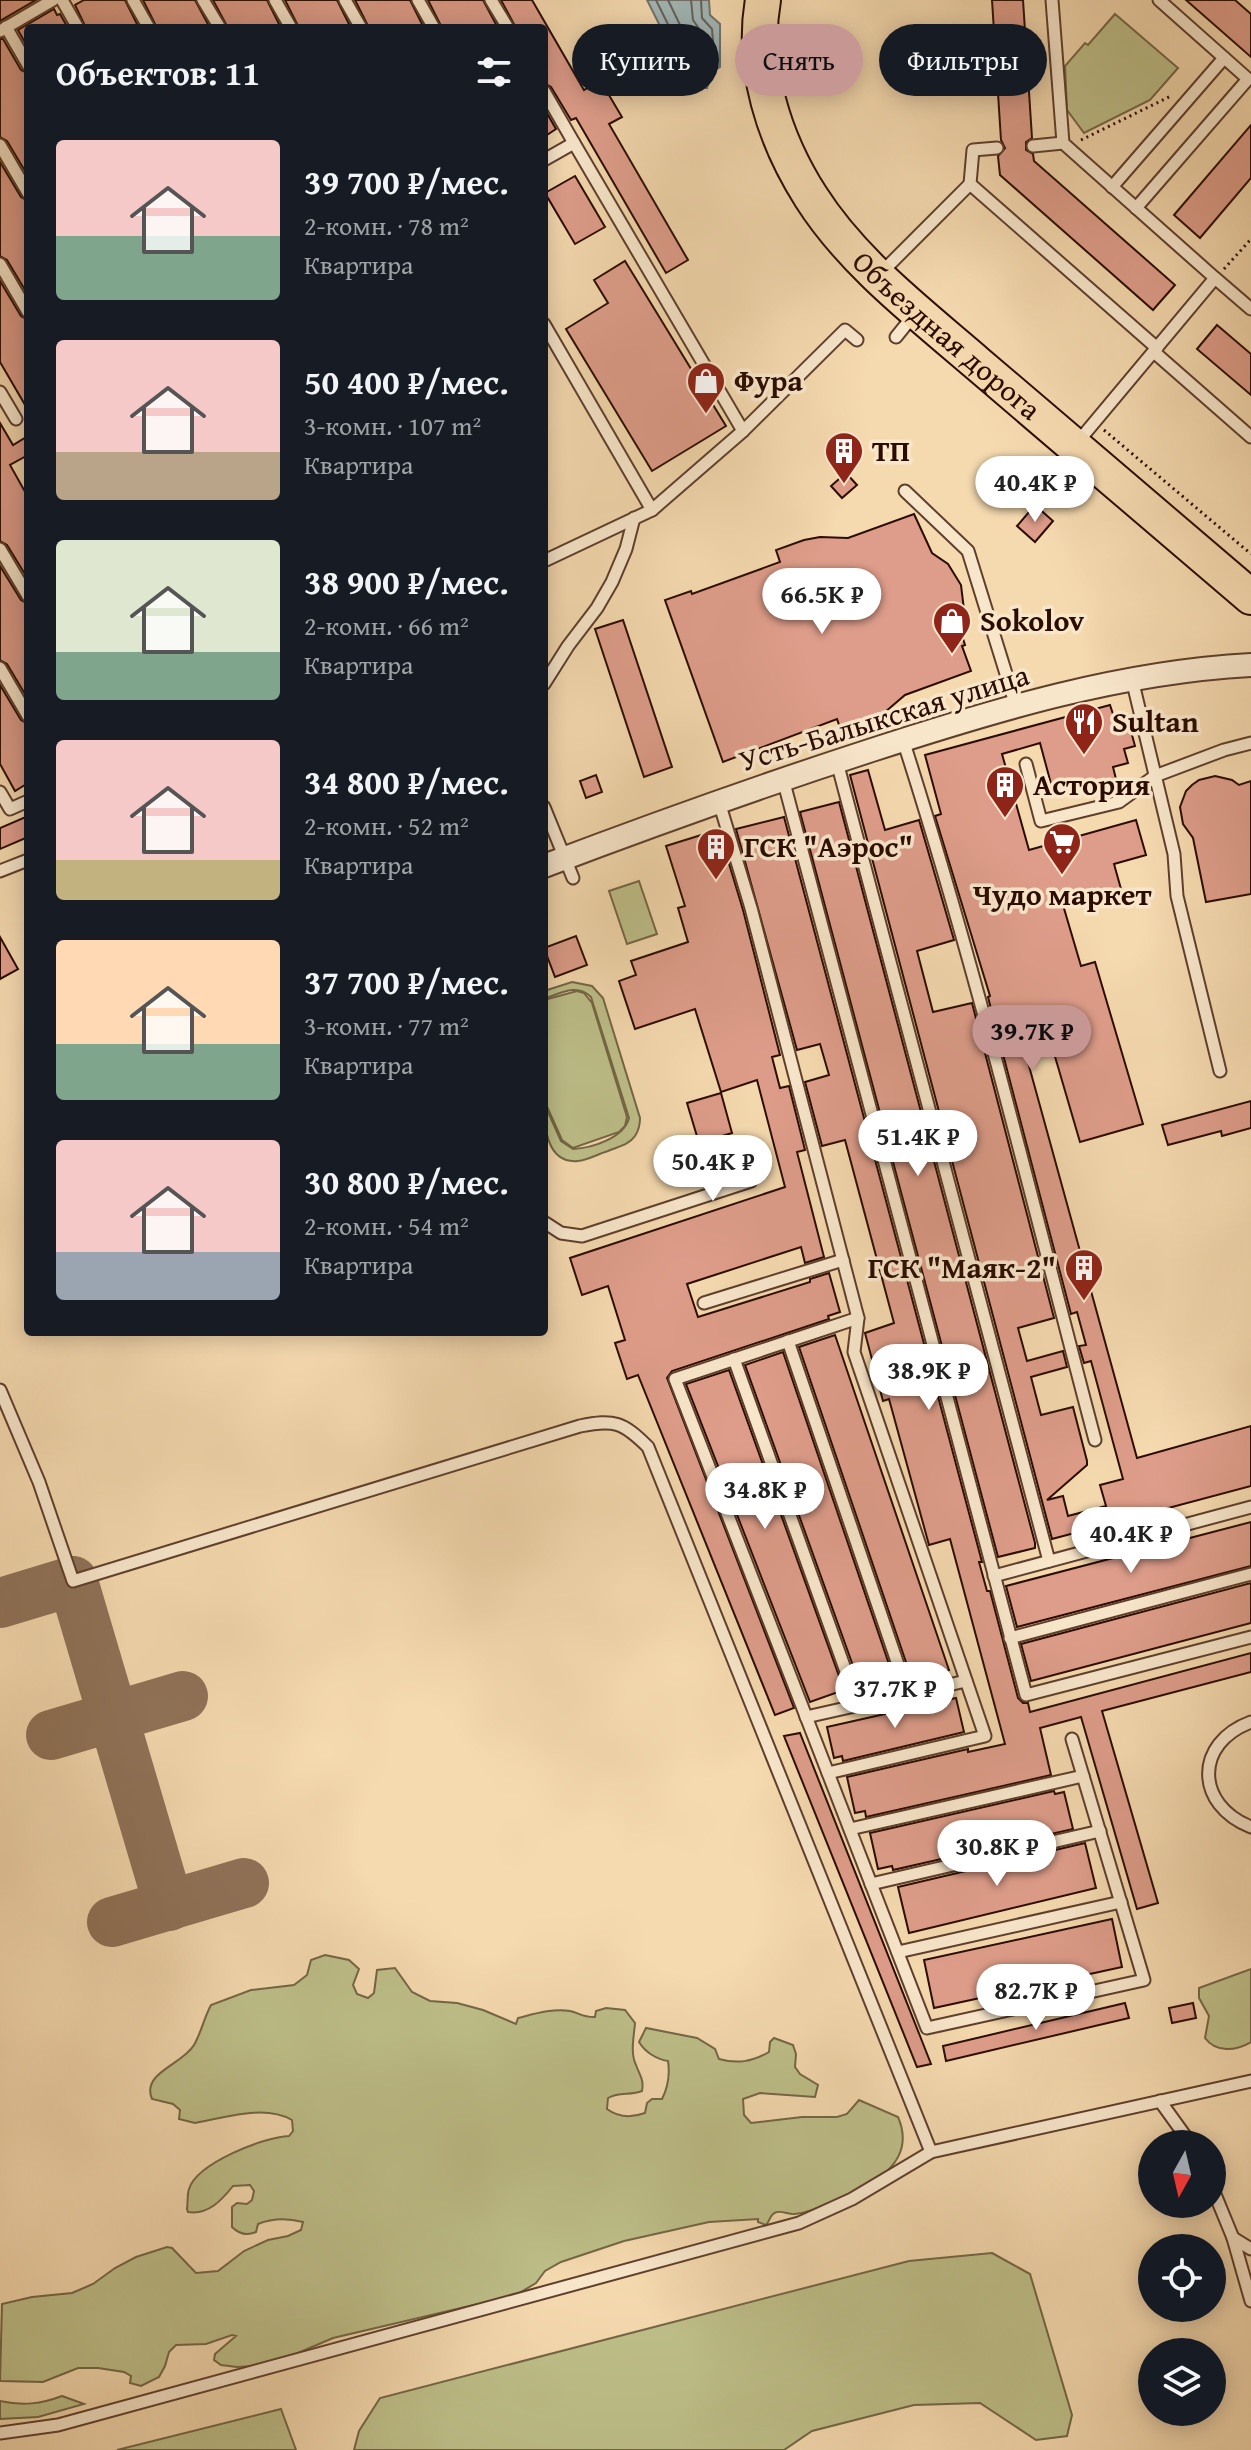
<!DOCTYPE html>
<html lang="ru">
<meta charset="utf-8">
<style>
:root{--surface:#171b24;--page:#20242c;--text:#f1f3f6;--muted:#9ea1a6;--accent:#c59692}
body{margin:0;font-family:"Gentium Book Plus",serif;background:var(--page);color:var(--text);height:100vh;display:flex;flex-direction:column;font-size:30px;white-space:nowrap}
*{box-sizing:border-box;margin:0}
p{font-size:26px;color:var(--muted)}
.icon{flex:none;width:44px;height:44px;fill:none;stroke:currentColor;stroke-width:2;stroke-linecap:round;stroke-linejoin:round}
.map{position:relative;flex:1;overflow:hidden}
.sheet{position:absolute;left:24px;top:24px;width:524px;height:1312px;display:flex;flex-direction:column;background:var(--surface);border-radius:8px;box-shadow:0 4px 20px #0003}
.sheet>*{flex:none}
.banner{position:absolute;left:572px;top:24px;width:558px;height:72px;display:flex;gap:16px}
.needle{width:52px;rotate:188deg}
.buttons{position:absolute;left:1138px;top:2130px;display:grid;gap:16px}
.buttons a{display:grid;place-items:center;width:88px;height:88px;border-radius:50%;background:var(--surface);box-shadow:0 4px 20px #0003;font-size:40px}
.price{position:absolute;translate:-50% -68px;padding:0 18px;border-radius:28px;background:#fff;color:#222;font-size:26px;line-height:52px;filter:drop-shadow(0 2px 4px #0008)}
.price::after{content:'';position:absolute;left:50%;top:48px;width:24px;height:18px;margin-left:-12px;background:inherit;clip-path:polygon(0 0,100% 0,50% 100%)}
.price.active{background:var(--accent);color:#111}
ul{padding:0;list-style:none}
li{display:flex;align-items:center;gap:24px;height:200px;padding:0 32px}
li span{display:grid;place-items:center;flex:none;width:224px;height:160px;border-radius:8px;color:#555}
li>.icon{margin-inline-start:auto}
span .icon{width:96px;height:96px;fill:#fffc;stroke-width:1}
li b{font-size:34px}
h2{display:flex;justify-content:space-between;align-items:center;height:96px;padding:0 32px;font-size:34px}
.tag{padding:0 28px;border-radius:36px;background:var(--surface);box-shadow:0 4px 20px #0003;font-size:28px;line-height:72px}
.tag.active{background:var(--accent);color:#111}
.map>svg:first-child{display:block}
</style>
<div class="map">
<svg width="1251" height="2450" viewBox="0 0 1251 2450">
<rect width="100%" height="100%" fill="#f5d9af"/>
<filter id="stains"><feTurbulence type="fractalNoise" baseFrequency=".0025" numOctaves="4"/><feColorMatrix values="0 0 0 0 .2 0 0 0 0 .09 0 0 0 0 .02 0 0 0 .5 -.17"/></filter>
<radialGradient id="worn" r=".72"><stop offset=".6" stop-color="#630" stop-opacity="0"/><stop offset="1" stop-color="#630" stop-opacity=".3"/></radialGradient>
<!-- green -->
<g fill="#bebf89" stroke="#746644" stroke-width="2">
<path d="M1115 14 1178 68 1150 100 1084 133 1067 110 1065 66 1085 43 1088 45Z"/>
<path d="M639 881 657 934 627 944 609 891Z"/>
<path d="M572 982 592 986 603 998 640 1118C640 1124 639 1130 635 1136 629 1145 617 1147 608 1151 598 1154 588 1160 578 1161 546 1164 544 1125 544 1103L561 1141 573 1149C592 1148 624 1138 629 1118L591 997C577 983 561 993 544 999V991Z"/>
<path d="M577 991 584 993 592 1003 627 1117 625 1126 619 1132 573 1148 562 1140 544 1100V1000Z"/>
<path d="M325 1955 349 1960 359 1969 353 1985 357 1994 368 1998 374 1993 377 1970 395 1968 412 1992 430 2001 457 2003 483 2010 516 2024 518 2018C534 2014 553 2008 570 2011 579 2013 585 2018 595 2017L596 2011 606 2008 625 2010 635 2023C634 2036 630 2053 636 2065 640 2076 644 2079 642 2091 630 2096 620 2091 608 2098L607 2109C619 2118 631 2118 645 2113L647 2103 652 2099H662C668 2087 670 2074 668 2061 656 2059 645 2052 639 2042L646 2028 697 2038 715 2049 719 2059C737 2064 752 2062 769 2052L770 2042 774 2038 793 2045 796 2054 795 2067 800 2074 818 2085 815 2097 760 2093 743 2099 744 2115 751 2123 802 2117H837L847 2114 859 2100 898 2117C918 2163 871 2186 836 2200 824 2205 809 2213 795 2214 790 2215 783 2211 777 2212 770 2213 770 2221 766 2225L758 2222V2219L709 2222 624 2241 561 2262 545 2271 536 2283 516 2295 333 2338 284 2359 254 2366 237 2367 221 2365 214 2360 215 2354 236 2336 232 2335 206 2344 176 2345 169 2352 165 2366 159 2377 141 2386 130 2383 131 2376 124 2372 98 2368H78L43 2382 0 2381 2 2304 32 2297 72 2293 93 2284 115 2268 136 2257 167 2247 172 2248 196 2273 218 2271 244 2251 268 2240 288 2236 301 2230 303 2222C287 2218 273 2218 258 2224L256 2232C247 2236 239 2234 232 2227V2207L237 2203 247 2204 252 2200 254 2191 250 2185 233 2186C221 2201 208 2215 188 2212L187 2209C188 2203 187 2195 189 2189 197 2163 264 2137 289 2136L293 2131 292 2120C264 2104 224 2118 195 2123L179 2119 180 2110 173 2104 152 2099C141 2073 182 2065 194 2045 201 2033 204 2018 211 2005L251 1990 294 1985 307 1975 311 1960Z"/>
<path d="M1251 1969V2042C1236 2051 1216 2053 1205 2038L1209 2016 1199 1998V1988Z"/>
<path d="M992 2253 1030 2274 1072 2415 1067 2436 1036 2440 980 2403 914 2405 812 2431 784 2450H354L359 2431 380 2398 909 2261Z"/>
<path d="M62 2396 84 2404 38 2417 0 2419V2401C23 2406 41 2404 62 2396Z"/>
<path d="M281 2409 296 2450H117Z"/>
</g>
<!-- water -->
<path fill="#a2b7b7" stroke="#72736e" stroke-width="2" d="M647 0H709L710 15 720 24V67L710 73 707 88H699L682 70Z"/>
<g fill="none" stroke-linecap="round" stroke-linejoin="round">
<!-- shore -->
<g stroke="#66625c" stroke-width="2">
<path d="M656 0 688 65 698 74 712 62 714 54 712 29 702 18 701 0"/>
<path d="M668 0 695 56 699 58 703 54 702 33 693 20 691 0"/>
</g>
<!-- taxiway -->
<g stroke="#907258" stroke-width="50">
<path d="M0 1603 73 1581 169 1906"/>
<path d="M51 1735 183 1696"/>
<path d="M112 1922 244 1883"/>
</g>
</g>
<!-- building -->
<g fill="#de9d8a" stroke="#2b0c00" stroke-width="2">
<path d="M0 0H36L0 21Z"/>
<path d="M84 0H125L139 28H86L75 5Z"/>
<path d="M143 0H195L210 28H157Z"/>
<path d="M213 0H267L281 28H228Z"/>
<path d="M285 0H337L351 28H299Z"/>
<path d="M355 0H410L424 28H369Z"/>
<path d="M428 0H483L498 28H442Z"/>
<path d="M501 0H532L584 90 600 80 622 117 609 124 688 260 666 273 576 118 571 120 551 87 544 83V28H516Z"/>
<path d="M992 0H1023L1032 138 1026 142V150L1033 154 1034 161 1175 285 1153 310 1000 175 998 156 1005 148 1001 140Z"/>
<path d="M1186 0H1235L1251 14V57Z"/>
<path d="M54 9 57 15 60 14 68 28H28V48L18 30Z"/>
<path d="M0 39H3L21 70 28 73V176L7 141 0 137Z"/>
<path d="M544 108 556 129 544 137Z"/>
<path d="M1251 125V178L1200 238 1174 215Z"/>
<path d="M0 162 21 197 28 201V295L7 260 0 256Z"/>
<path d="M575 176 605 227 575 244 545 193Z"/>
<path d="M625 261 726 426 652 471 566 329 608 303 594 280Z"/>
<path d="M0 281 21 316 28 320V410L0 362Z"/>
<path d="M1217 325 1251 354V395L1197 349Z"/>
<path d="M0 423 13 445 28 436V455L10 465 28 497V579L7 545 0 541Z"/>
<path d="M846 473 857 485 842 498 831 486Z"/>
<path d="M1035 505 1053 521 1035 542 1017 526Z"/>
<path d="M914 514 932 553 948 564 961 585 964 610 960 629 965 645 962 646 971 671 905 695 884 713 869 720 841 731 837 719 723 762 665 600 691 591 692 594 780 562 776 550 804 540 820 537 848 538Z"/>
<path d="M0 566 21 600 28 604V699L7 664 0 660Z"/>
<path d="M623 620 672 767 644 777 595 629Z"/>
<path d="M0 685 21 720 28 724V783L15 791 0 764Z"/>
<path d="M1110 705 1114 717 1126 713 1135 746 1124 749 1128 763 1113 767 1116 779 1054 795 1040 743 1002 754 1029 850 1136 820 1146 855 1114 864 1121 889 1063 905 1081 966 1095 962 1143 1124 1080 1142 1044 1019 1018 1026 1137 1458 1251 1426V1486L1052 1539 850 775 868 770 885 830 919 820 954 940 917 951 933 1012 972 1003 1054 1318 1018 1328 1027 1361 1063 1351 1067 1367 1031 1377 1041 1415 1073 1407 1087 1461V1465L1047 1500 1063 1496 1068 1516 1106 1506 1100 1485 1123 1479 1091 1361 1084 1363 1079 1346 1086 1345 1077 1312 1071 1314 988 997 990 996 935 816 941 814 925 755Z"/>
<path d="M596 775 602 792 586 798 580 781Z"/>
<path d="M1215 776 1232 780 1239 785 1251 781V894L1206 902 1193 838 1183 824 1180 807 1186 791 1192 785 1199 780Z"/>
<path d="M839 802 1035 1543V1548L998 1557 800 812Z"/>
<path d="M28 816V837L0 849V828Z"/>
<path d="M784 817 982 1562H979L987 1591H990L1018 1698 1023 1703H1028L1030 1712 1251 1653V1672L1102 1711 1158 1903 1137 1909 1081 1717 1040 1728 1051 1775 866 1817 865 1811 855 1813 847 1777 968 1749V1752L1005 1744 950 1539 929 1545 889 1399 883 1401 865 1333 894 1323 845 1140 822 1146 805 1082 829 1075 820 1044 797 1050 736 829Z"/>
<path d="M714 831 715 835 720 834 743 910 780 1055 772 1057 780 1088 789 1086 805 1150 797 1152 824 1257 805 1263 801 1247 687 1284 698 1317 810 1282V1279L829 1273 840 1312 828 1316 829 1319 672 1371 667 1378 794 1708 775 1715 638 1375 627 1379 615 1343 625 1340 608 1286 582 1295 570 1258 785 1187 757 1080 721 1092 695 1009 635 1029 619 981 636 975 631 961 688 942 678 908 685 906 666 846Z"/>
<path d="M576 936 587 965 555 977 544 948Z"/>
<path d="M0 937 18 969 0 979Z"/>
<path d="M721 1093 732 1133 699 1143 687 1103Z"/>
<path d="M1251 1101V1128L1222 1136 1221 1131 1168 1145 1162 1125Z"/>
<path d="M835 1335 949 1670 915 1681 912 1670 909 1671 799 1347Z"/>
<path d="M783 1352 893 1676 861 1688 745 1365Z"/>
<path d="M729 1370 844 1690 810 1702 686 1384Z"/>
<path d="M1251 1522V1566L1017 1627 1006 1586Z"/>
<path d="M1251 1583V1623L1031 1681 1021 1644Z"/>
<path d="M956 1698 964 1732 843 1761 842 1756 834 1758 827 1727Z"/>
<path d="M800 1733 920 2036 931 2064 917 2067 784 1736Z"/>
<path d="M1054 1791 1055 1794 1064 1792 1073 1829 893 1870 892 1866 878 1869 870 1833Z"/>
<path d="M1085 1843 1096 1888 909 1933 898 1887Z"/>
<path d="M1112 1919 1122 1967 934 2008 924 1960Z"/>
<path d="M1125 2003 1129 2018 946 2061 943 2046Z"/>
<path d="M1193 2003 1196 2018 1172 2023 1169 2008Z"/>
</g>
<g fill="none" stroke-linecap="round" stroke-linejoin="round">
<!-- service casing -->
<g stroke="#5e3f2c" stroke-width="15">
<g id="service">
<path d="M62 0 78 28"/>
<path d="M133 0 149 28"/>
<path d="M203 0 220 28"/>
<path d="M275 0 291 28"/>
<path d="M345 0 361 28"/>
<path d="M418 0 434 28"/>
<path d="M491 0 508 28"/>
<path d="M1052 0 1063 143 1215 278 1077 443"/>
<path d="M6 27 28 65"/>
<path d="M0 31 53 0"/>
<path d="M544 91 574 143 544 160"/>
<path d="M574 143 743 431"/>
<path d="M0 145 28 193"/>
<path d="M1033 146 1063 143"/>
<path d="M997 148 973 150 970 184 1157 348"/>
<path d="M1112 187 1224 58"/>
<path d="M1136 208 1248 79 1159 0"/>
<path d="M0 264 28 312"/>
<path d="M879 275 970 184"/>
<path d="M1215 278 1251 309"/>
<path d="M544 324 652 510"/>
<path d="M896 337 913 316"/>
<path d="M1154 352 1251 437"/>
<path d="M0 392 16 419"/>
<path d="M905 491 968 551 1016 706"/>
<path d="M0 549 28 596"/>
<path d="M544 561 652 510 743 431 845 330 857 340"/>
<path d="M0 668 28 716"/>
<path d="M1132 679 1174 854 1177 896 1220 1071"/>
<path d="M544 684 568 646 597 608 612 582 626 549 634 518"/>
<path d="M903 740C977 970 1033 1206 1095 1440"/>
<path d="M837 762 1049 1561"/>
<path d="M1026 764 1041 821 1119 802 1155 776 1224 750 1251 743"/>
<path d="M783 779 1026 1695 1251 1637"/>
<path d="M0 792 10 809 28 801"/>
<path d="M719 802 751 908 858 1318 675 1379 927 2028 1144 1980 1072 1739"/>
<path d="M544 807 573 878"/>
<path d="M0 871 28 860"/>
<path d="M544 1222 561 1233 582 1236 751 1181"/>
<path d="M704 1303 843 1260"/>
<path d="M788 1341 908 1694"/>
<path d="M734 1359 858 1705"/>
<path d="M0 1390 39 1482 73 1581 580 1426C614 1419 623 1422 648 1447L931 2152"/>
<path d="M994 1576 1251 1507"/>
<path d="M1010 1638 1251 1574"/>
<path d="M806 1717 966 1681"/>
<path d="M1251 1722C1194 1743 1195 1805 1251 1827"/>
<path d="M828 1773 985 1736 854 1352 858 1318"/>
<path d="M850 1829 1083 1776"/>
<path d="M871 1884 1100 1831"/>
<path d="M898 1952 1121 1902"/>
<path d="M1160 2101 1191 2144"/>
<path d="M1212 2187 1233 2238 1251 2301"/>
<path d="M1233 2238 1251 2249"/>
<path d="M0 2433 58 2425 799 2223 852 2199 931 2152 1251 2081"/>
</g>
</g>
<!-- minor casing -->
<g stroke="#5e3f2c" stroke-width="26">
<path id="minor" d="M544 866C652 825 761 786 872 750 995 710 1120 672 1251 665"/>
</g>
<!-- primary casing -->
<g stroke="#2b0c00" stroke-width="38">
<g id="primary">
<path id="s1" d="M763 0C751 68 774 139 811 197 853 263 919 313 978 364 1069 442 1160 519 1251 597"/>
</g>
</g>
<!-- path -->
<g stroke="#2b0c00" stroke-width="3" stroke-dasharray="2 4" stroke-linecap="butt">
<path d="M1081 140 1171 96"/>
<path d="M1224 269 1251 239"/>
<path d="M1104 430 1251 554"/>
</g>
<!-- service -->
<use href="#service" stroke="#f8e6cb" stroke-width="11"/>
<!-- minor -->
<use href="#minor" stroke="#f8e6cb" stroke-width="22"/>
<!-- primary -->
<use href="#primary" stroke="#f5d9af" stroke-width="34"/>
</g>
<!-- icons -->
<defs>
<g id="shop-pin" transform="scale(2)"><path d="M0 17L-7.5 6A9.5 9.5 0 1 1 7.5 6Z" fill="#8f2418" stroke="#f8e6cb"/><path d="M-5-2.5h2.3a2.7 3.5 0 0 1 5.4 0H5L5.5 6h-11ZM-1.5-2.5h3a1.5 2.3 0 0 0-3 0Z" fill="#fff"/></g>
<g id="building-pin" transform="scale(2)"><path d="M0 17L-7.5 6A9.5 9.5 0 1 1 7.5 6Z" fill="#8f2418" stroke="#f8e6cb"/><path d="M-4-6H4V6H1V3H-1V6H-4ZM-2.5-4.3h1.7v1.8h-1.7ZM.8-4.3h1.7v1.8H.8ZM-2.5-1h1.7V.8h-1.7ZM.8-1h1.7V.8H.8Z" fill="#fff"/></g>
<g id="restaurant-pin" transform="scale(2)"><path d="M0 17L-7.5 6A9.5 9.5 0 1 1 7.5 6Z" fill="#8f2418" stroke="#f8e6cb"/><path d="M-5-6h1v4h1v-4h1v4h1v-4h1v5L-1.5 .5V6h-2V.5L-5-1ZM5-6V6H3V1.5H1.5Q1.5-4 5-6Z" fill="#fff"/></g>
<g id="supermarket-pin" transform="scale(2)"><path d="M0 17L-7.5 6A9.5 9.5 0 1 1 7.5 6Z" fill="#8f2418" stroke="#f8e6cb"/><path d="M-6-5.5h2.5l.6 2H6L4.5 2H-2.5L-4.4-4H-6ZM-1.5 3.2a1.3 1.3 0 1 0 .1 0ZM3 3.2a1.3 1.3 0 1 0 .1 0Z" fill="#fff"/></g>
</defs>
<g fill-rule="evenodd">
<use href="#shop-pin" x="706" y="381"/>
<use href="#building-pin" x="844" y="451"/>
<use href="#shop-pin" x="952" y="621"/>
<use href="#restaurant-pin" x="1084" y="722"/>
<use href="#building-pin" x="1005" y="785"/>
<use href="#supermarket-pin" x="1062" y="842"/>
<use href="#building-pin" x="716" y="847"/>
<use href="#building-pin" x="1084" y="1268"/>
</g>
<g text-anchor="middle" stroke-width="7" stroke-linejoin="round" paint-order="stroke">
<!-- street labels -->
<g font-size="30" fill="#2b0c00" stroke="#f8e6cb">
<text dy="10" stroke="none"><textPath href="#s1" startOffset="402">Объездная дорога</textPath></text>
<text transform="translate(884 718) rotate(-17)" y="10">Усть-Балыкская улица</text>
</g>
<!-- poi labels -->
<g font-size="30" font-weight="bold" fill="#2b0c00" stroke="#f8e6cb" text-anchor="start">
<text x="734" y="391">Фура</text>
<text x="872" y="461">ТП</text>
<text x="980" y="631">Sokolov</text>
<text x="1112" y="732">Sultan</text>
<text x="1033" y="795">Астория</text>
<text x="744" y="857">ГСК "Аэрос"</text>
<text x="1062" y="905" text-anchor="middle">Чудо маркет</text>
<text x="1056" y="1278" text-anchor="end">ГСК "Маяк-2"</text>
</g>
</g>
<rect width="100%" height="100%" filter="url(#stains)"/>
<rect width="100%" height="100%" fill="url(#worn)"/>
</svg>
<div class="buttons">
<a><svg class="needle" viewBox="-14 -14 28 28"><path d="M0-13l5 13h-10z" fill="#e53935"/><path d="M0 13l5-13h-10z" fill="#9ea1a6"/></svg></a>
<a><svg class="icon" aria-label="locate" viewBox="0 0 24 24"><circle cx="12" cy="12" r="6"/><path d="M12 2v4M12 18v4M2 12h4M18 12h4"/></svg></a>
<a><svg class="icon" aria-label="layers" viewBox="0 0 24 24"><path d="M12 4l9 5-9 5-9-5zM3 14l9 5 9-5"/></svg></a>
</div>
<b class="price" style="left:1035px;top:524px">40.4K ₽</b>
<b class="price" style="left:822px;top:636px">66.5K ₽</b>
<b class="price active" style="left:1032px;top:1073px">39.7K ₽</b>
<b class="price" style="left:918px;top:1178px">51.4K ₽</b>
<b class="price" style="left:713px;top:1203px">50.4K ₽</b>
<b class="price" style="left:929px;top:1412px">38.9K ₽</b>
<b class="price" style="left:765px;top:1531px">34.8K ₽</b>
<b class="price" style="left:1131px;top:1575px">40.4K ₽</b>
<b class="price" style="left:895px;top:1730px">37.7K ₽</b>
<b class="price" style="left:997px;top:1888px">30.8K ₽</b>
<b class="price" style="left:1036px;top:2032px">82.7K ₽</b>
<div class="banner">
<a class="tag">Купить</a>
<a class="tag active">Снять</a>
<a class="tag">Фильтры</a>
</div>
<section class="sheet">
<h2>Объектов: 11<svg class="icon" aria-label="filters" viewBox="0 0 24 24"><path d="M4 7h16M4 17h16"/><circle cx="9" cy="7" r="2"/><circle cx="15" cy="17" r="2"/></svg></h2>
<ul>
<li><span style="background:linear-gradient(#f6c9c9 60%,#7fa58c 0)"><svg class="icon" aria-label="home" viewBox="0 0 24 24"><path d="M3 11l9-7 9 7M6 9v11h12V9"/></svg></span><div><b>39 700 ₽/мес.</b><p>2-комн. · 78 m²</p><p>Квартира</p></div></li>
<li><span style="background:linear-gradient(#f6c9c9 70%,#b9a48a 0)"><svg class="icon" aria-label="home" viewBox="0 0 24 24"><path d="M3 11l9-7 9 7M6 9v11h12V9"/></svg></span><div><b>50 400 ₽/мес.</b><p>3-комн. · 107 m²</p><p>Квартира</p></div></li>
<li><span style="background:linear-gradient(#dfe7d0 70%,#7fa58c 0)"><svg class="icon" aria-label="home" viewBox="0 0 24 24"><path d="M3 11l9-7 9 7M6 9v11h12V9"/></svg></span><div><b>38 900 ₽/мес.</b><p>2-комн. · 66 m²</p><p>Квартира</p></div></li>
<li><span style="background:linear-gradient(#f6c9c9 75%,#c2b280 0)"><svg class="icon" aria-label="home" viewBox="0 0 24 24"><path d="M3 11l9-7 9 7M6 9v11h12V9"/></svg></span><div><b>34 800 ₽/мес.</b><p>2-комн. · 52 m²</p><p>Квартира</p></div></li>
<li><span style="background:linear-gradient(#ffd9b3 65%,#7fa58c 0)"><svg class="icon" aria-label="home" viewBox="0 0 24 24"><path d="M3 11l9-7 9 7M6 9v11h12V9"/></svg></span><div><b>37 700 ₽/мес.</b><p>3-комн. · 77 m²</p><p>Квартира</p></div></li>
<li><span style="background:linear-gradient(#f6c9c9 70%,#9aa5b1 0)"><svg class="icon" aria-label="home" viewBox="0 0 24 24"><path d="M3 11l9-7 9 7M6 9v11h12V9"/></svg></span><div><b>30 800 ₽/мес.</b><p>2-комн. · 54 m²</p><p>Квартира</p></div></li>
</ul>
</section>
</div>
